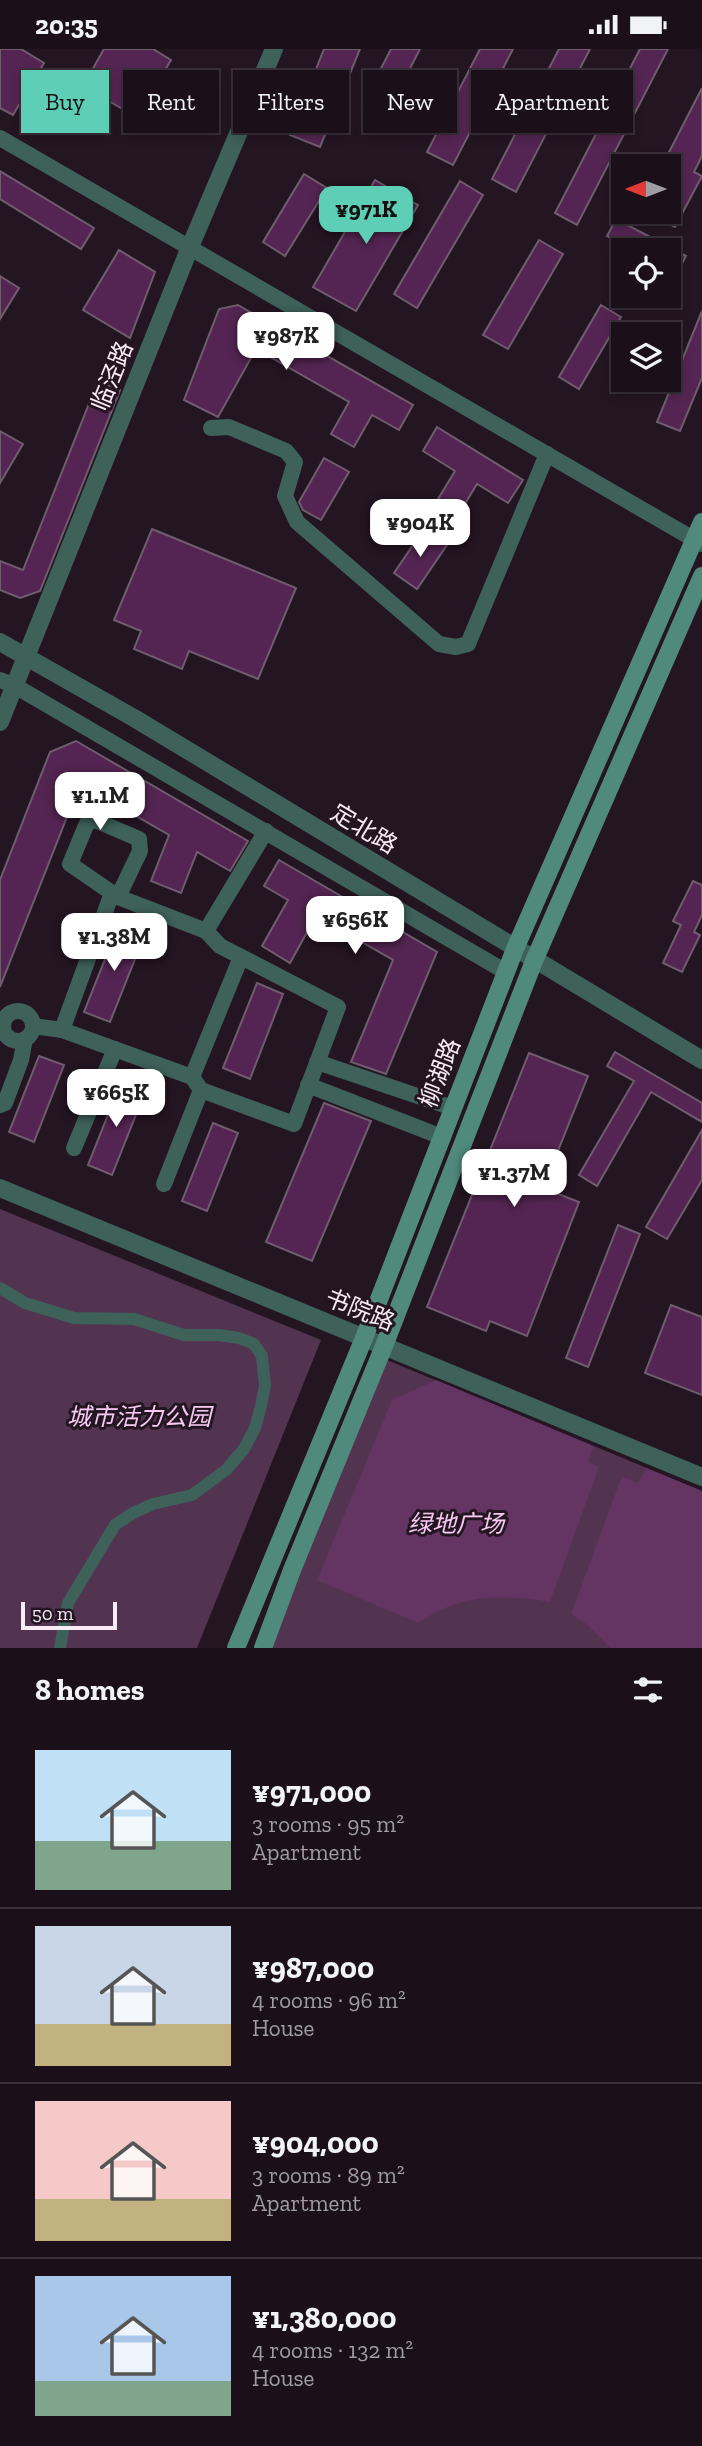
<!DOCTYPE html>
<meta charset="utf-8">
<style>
:root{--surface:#1b101a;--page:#241923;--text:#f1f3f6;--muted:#a09da2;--line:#393039;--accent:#5eceb7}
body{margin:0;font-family:"Zilla Slab","Noto Sans SC",serif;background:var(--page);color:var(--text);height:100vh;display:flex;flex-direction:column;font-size:26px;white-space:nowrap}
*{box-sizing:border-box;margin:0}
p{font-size:23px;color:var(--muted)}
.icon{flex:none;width:38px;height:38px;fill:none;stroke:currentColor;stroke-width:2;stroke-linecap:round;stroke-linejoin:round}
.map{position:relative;height:1599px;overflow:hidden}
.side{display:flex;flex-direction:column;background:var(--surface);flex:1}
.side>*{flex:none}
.top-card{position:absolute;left:21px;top:21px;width:662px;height:63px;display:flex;gap:14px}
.needle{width:46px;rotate:270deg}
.fabs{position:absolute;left:611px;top:105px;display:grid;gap:14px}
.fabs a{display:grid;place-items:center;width:70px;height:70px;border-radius:0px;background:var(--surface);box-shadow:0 4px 10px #0003,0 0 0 2px var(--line);font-size:35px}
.scale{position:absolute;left:21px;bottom:18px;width:96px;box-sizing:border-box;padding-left:7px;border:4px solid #f7ecf6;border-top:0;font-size:19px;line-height:24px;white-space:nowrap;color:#f7ecf6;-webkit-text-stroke:5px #241523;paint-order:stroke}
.price{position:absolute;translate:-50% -60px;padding:0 16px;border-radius:14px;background:#fff;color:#222;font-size:23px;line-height:46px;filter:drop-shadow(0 2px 4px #0008)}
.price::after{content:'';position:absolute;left:50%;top:42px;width:21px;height:16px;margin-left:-10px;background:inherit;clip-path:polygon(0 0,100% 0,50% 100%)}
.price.current{background:var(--accent);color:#111}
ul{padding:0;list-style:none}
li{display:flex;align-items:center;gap:21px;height:175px;padding:0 35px}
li+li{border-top:2px solid var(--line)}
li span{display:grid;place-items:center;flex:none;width:196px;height:140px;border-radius:0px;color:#555}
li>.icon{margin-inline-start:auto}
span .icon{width:84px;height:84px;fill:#fffc;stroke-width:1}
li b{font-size:30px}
h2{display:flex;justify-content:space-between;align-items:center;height:84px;padding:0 35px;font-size:30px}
.chip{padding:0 24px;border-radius:0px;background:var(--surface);box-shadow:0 4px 10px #0003,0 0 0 2px var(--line);font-size:24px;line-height:63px}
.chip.current{background:var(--accent);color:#111}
.status{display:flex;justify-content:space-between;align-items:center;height:49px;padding:0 35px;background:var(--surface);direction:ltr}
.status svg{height:19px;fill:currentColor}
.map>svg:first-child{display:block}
</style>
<div class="status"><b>20:35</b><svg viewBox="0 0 49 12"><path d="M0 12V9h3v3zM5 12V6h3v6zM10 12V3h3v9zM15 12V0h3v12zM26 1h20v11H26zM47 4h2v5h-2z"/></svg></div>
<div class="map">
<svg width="702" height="1599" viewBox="0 0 702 1599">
<rect width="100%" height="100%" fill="#241523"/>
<!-- green -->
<g fill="#523451">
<path d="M0 1160 321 1291 197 1599H0Z"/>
<path d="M387 1311 702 1442V1599H268Z"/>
</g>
<!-- forest -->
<g fill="#643462">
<path d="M436 1331 593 1397 588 1413 599 1418 550 1553C502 1545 460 1545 418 1574L317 1531 392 1351Z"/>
<path d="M646 1419 702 1442V1599H611L587 1575 571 1565 622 1427 638 1434Z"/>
</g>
<!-- building -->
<g fill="#542552" stroke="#6f5d6e" stroke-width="2">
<path d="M0 0H21L44 14 13 66 0 59Z"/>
<path d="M104 0H153L171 11 153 41 178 56 162 83 83 37Z"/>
<path d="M324 0H360L320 98 290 86Z"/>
<path d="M391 0H420L385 68 362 56Z"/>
<path d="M480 0H513L453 116 427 103Z"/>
<path d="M559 0H590L516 143 492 130Z"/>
<path d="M640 0H668L577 176 555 164Z"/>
<path d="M702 39V107L694 123 702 127 675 178 645 163H668V135L679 115 666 109Z"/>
<path d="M0 122 94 179 81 200 0 150Z"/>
<path d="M304 125 327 139 285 207 263 193Z"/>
<path d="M375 131 418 156 356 262 313 238Z"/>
<path d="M460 132 483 146 417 259 394 245Z"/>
<path d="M616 170 686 207 677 224 668 219V201H634L607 187Z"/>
<path d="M539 191 563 205 508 300 483 286Z"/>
<path d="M119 201 155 223 130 289 83 261Z"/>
<path d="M0 227 19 239 0 270Z"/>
<path d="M238 256 413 356 399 381 372 366 354 398 331 385 349 353 256 300 218 368 184 351 219 260Z"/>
<path d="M601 256 621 268 579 340 559 328Z"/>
<path d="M702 262V329L680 382 657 373Z"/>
<path d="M98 332 120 341 40 542 20 549 0 541V512L23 521Z"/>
<path d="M437 378 523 431 508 454 477 435 460 463 438 450 455 422 423 402Z"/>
<path d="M0 382 23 395 0 434Z"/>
<path d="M324 409 349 423 321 471 303 461 299 453Z"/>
<path d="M152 480 296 539 258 630 189 602 182 620 134 600 141 582 114 571Z"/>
<path d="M424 480 447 496 417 540 394 524Z"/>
<path d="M76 692 248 792 230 822 197 803 181 844 151 832 169 786 80 735 0 938V831L50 703Z"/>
<path d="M279 811 437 903 386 1025 351 1013 393 911 316 867 290 914 262 897 288 851 264 837Z"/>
<path d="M693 832 702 836V866L694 883 700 886 682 923 663 914 681 876 673 872Z"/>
<path d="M119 875 145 885 110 973 84 963Z"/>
<path d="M257 934 283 945 250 1030 223 1019Z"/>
<path d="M615 1003 702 1054V1073L651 1043 597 1137 579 1126 634 1032 607 1017Z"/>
<path d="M529 1004 588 1027 543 1139 579 1153 527 1287 490 1272 486 1282 427 1258Z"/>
<path d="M39 1007 64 1016 34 1093 9 1083Z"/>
<path d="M121 1033 145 1043 112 1126 88 1116Z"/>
<path d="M324 1054 371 1072 312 1212 266 1193Z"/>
<path d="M213 1074 238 1084 207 1162 182 1152Z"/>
<path d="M702 1081V1131L667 1190 646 1178Z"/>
<path d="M618 1176 640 1185 588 1318 566 1309Z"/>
<path d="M671 1256 702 1268V1346L645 1324Z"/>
</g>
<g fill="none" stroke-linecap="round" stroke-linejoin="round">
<!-- pedestrian -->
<path stroke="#3e6159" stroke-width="12" d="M0 1239 25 1254 74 1269 134 1270 184 1286H219L239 1289 254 1295 262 1307 265 1337 261 1357 255 1379 244 1400 226 1421 192 1446 153 1455 133 1464 115 1476 68 1554 60 1599"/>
<!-- minor -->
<g stroke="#3e6159" stroke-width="16">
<path d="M0 89 702 495"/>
<path d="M211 379 229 378 286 402 295 413 285 447 297 473 439 595 456 598 468 595 547 405"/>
<path d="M0 631 15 637 506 923"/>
<path d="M118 848 140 802 139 790 95 771 87 774 70 815 118 848 206 882"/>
<circle cx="18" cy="977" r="15"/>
<path d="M33 977 62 981 192 1028 201 1041 294 1075 338 958 220 897 206 882 266 782"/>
<path d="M62 981 112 844"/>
<path d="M317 1013 453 1059"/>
<path d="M192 1028 241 908"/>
<path d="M308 1036 442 1088"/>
<path d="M0 1056 5 1054 21 1011 25 990"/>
<path d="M74 1099 115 1000"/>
<path d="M164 1135 201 1041"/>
</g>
<!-- tertiary -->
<g stroke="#3e6159" stroke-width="18">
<path d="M0 593 134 669 702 1011"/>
<path d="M0 673 190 198 274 0"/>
<path d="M0 1139 702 1428"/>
</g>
<!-- secondary -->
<g stroke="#508a7d" stroke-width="18">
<path d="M236 1599 364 1289 515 900 702 473"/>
<path d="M263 1599 292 1521 384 1297 534 912 702 527"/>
</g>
</g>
<g text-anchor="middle" stroke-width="6" stroke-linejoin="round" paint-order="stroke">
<!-- street labels -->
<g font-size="24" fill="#f7ecf6" stroke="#241523">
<text transform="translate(112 327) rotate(-68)" y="8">临泾路</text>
<text transform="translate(364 780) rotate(31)" y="8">定北路</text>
<text transform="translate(440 1024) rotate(-69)" y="8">柳湖路</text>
<text transform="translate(360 1261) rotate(22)" y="8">书院路</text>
</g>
<!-- park labels -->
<g font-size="24" font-style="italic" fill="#f7c9f3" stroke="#241523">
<text x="139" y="1376">城市活力公园</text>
<text x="456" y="1483">绿地广场</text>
</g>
</g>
</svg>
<div class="fabs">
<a><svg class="needle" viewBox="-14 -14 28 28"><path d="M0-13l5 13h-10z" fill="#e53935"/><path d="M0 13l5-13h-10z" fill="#a09da2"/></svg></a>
<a><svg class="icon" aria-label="locate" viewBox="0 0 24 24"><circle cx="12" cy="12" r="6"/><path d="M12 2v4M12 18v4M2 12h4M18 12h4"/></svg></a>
<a><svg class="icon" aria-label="layers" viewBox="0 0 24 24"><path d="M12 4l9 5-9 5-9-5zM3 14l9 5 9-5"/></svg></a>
</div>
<div class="scale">50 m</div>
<b class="price current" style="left:366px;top:197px">¥971K</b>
<b class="price" style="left:286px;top:323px">¥987K</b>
<b class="price" style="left:420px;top:510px">¥904K</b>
<b class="price" style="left:100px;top:783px">¥1.1M</b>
<b class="price" style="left:355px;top:907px">¥656K</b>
<b class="price" style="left:114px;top:924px">¥1.38M</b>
<b class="price" style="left:116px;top:1080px">¥665K</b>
<b class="price" style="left:514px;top:1160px">¥1.37M</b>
<div class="top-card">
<a class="chip current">Buy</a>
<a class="chip">Rent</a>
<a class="chip">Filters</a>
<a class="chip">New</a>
<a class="chip">Apartment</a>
</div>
</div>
<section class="side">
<h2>8 homes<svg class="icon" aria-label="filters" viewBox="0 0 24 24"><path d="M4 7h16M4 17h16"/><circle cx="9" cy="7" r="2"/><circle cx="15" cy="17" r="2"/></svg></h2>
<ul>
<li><span style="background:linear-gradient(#bfe0f5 65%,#7fa58c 0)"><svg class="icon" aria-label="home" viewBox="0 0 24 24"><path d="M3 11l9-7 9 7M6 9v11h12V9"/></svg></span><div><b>¥971,000</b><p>3 rooms · 95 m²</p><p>Apartment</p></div></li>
<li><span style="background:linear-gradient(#c9d6e8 70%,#c2b280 0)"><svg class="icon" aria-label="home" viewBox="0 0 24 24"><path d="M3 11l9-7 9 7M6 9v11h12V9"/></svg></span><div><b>¥987,000</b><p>4 rooms · 96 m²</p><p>House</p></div></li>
<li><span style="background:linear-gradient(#f6c9c9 70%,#c2b280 0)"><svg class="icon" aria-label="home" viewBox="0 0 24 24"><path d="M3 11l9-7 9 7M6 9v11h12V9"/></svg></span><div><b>¥904,000</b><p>3 rooms · 89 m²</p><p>Apartment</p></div></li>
<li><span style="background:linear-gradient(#a9c7e8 75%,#7fa58c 0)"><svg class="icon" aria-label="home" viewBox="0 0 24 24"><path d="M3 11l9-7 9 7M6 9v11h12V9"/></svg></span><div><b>¥1,380,000</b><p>4 rooms · 132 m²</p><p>House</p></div></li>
</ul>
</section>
